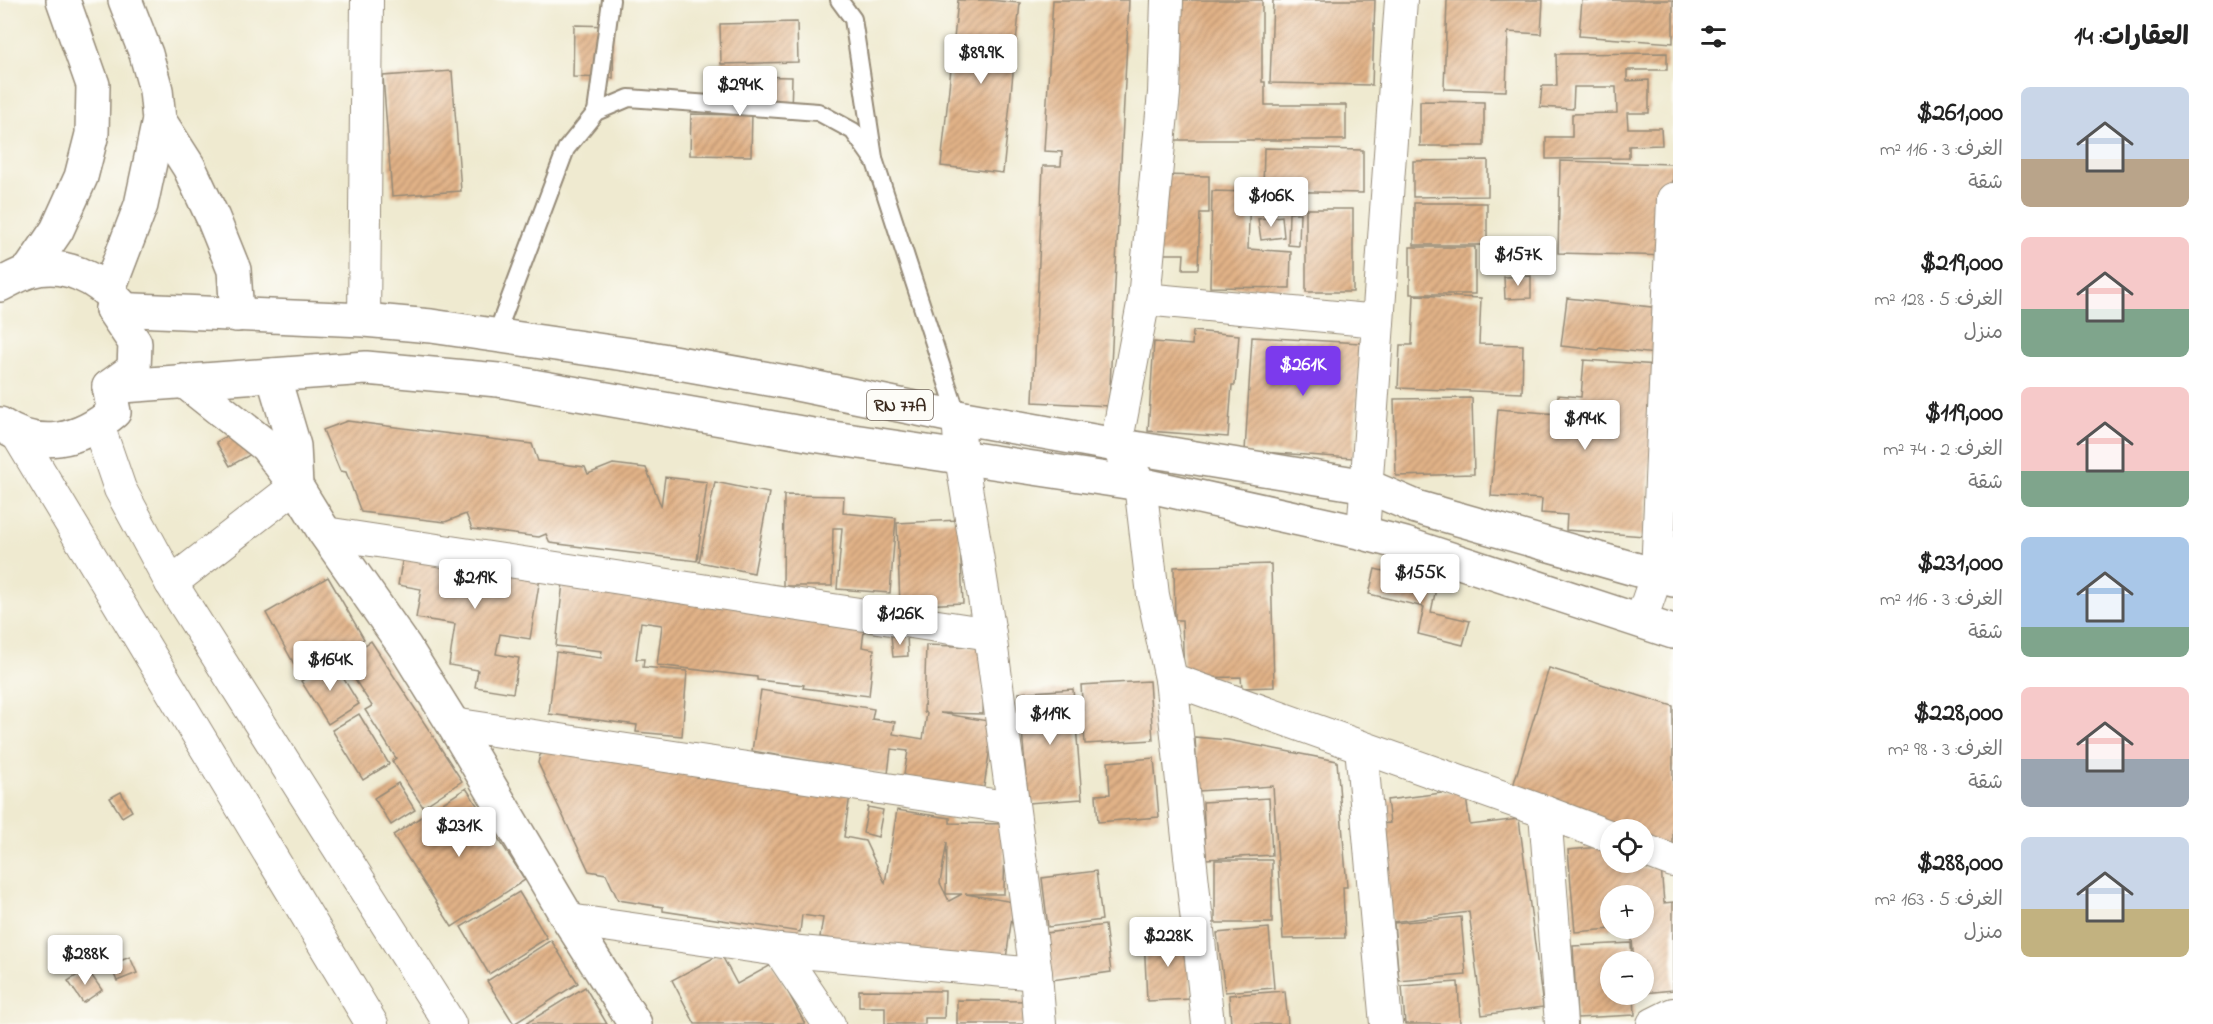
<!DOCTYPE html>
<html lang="ar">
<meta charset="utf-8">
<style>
:root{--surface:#fff;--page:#f2f2f2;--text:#222;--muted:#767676;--accent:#7c3aed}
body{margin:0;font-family:"Indie Flower","Playpen Sans Arabic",sans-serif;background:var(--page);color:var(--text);direction:rtl;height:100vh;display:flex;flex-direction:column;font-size:22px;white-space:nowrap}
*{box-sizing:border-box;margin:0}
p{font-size:20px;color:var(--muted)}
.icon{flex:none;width:33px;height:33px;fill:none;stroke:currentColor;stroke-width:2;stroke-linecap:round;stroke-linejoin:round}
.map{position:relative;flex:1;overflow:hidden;direction:ltr}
.drawer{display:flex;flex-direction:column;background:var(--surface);width:540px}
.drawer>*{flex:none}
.buttons{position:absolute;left:1600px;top:819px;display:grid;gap:12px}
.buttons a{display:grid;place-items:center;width:54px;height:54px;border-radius:50%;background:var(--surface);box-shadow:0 3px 9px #0003;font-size:30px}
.price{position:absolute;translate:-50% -51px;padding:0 14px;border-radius:6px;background:#fff;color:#222;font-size:20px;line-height:39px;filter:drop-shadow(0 2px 3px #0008)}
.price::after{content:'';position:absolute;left:50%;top:36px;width:18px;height:14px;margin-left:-9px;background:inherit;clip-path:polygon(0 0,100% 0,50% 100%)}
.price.on{background:var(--accent);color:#fff}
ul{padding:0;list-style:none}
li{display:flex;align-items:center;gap:18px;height:150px;padding:0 24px}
li span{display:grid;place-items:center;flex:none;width:168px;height:120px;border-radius:9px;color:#555}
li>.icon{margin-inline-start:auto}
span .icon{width:72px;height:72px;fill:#fffc;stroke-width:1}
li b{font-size:26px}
h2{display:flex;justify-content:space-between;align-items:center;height:72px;padding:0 24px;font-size:26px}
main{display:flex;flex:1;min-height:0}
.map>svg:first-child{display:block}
</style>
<main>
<section class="drawer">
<h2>العقارات: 14<svg class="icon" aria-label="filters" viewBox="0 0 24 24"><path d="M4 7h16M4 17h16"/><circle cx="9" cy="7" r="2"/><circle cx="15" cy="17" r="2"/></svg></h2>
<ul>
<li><span style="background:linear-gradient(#c9d6e8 60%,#b9a48a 0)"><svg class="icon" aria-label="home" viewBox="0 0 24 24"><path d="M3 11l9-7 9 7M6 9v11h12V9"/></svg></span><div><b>$261,000</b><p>الغرف: 3 · 116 m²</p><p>شقة</p></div></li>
<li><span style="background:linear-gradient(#f6c9c9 60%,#7fa58c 0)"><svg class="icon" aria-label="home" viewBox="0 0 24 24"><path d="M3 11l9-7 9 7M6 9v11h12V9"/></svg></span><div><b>$219,000</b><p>الغرف: 5 · 128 m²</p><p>منزل</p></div></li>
<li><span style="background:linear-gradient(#f6c9c9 70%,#7fa58c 0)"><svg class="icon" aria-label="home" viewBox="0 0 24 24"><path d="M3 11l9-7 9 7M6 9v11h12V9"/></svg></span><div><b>$119,000</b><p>الغرف: 2 · 74 m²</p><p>شقة</p></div></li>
<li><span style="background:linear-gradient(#a9c7e8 75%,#7fa58c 0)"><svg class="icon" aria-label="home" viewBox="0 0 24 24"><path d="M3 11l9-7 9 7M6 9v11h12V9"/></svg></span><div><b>$231,000</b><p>الغرف: 3 · 116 m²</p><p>شقة</p></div></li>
<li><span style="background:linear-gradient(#f6c9c9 60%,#9aa5b1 0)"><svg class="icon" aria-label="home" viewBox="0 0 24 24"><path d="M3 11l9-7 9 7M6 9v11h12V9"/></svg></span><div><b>$228,000</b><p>الغرف: 3 · 98 m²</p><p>شقة</p></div></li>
<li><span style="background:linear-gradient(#c9d6e8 60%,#c2b280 0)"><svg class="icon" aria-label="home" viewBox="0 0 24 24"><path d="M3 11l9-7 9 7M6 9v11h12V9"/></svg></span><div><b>$288,000</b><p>الغرف: 5 · 163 m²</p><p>منزل</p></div></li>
</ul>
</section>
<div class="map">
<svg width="1673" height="1024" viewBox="0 0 1673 1024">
<defs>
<pattern id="building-hatch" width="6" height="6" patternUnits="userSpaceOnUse" patternTransform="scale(1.5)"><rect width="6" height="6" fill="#e1b287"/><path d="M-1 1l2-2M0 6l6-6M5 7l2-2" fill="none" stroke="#b8916e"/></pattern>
</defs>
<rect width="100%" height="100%" fill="#fdfcf7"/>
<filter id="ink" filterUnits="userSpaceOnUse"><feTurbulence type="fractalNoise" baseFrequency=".0167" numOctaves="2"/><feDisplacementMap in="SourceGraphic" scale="12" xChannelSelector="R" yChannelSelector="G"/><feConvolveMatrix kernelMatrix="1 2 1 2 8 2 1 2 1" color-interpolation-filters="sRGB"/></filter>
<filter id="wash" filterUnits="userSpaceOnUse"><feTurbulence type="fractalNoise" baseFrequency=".008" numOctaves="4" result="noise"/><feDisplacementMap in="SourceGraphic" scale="24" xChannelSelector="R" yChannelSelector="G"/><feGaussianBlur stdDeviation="1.35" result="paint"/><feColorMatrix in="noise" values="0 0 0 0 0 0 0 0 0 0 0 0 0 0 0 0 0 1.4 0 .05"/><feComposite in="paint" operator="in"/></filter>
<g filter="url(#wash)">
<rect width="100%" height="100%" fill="#efead0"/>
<g id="blocks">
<!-- building -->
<g fill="url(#building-hatch)" fill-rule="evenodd">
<path d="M958 0H989L1020 3 1003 173 941 166Z"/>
<path d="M1053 0H1129L1109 406 1033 402 1043 166H1061L1062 152 1044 151Z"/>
<path d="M1177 0H1262V82H1265V105H1346V140H1173Z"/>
<path d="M1273 0H1375L1372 85 1270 83Z"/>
<path d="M1447 0H1543L1541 34 1508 32 1506 91 1444 89Z"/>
<path d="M1582 0H1673V43L1579 36Z"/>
<path d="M797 22 798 62 721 64 720 24Z"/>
<path d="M574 25 614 26 613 78 573 77Z"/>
<path d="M1667 53V70H1627V81L1649 80V113H1627L1628 128H1661L1662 145 1629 146V158L1546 159V137H1572V114L1617 113 1616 87H1574L1573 109 1540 107 1542 86H1557L1556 54Z"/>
<path d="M452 71 461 191 392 196 383 76Z"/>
<path d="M734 76 792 77 791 113 752 112 751 156 690 155 691 114 733 115Z"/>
<path d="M1420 101 1484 102V146H1420Z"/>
<path d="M1264 148 1363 150V193L1263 191Z"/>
<path d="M1488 160V196L1413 197V161Z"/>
<path d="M1560 161 1673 164V256L1558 253Z"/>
<path d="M1159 175 1209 176V213H1200L1198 269H1183L1184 254H1157Z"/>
<path d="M1212 191 1250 192 1248 249 1291 252 1290 288 1210 287Z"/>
<rect x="1414" y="203" width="73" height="42"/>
<rect x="1306" y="209" width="47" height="83"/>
<path d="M1289 213H1300L1299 246 1288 245Z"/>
<path d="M1282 216 1284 237 1261 240 1258 219Z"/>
<rect x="1410" y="247" width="65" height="47"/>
<path d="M1531 276V298L1505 299 1504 277Z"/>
<path d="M1414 295 1481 298 1479 344 1523 345 1522 393 1398 388 1400 345H1412Z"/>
<path d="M1567 298 1670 309 1665 355 1600 348 1599 350 1561 346Z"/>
<path d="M1193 331 1239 335 1235 385H1232L1228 437 1148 431 1154 342 1192 345Z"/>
<path d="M1252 337 1361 343 1353 458 1245 451Z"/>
<path d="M1584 360 1658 365 1644 536 1566 530 1567 515 1541 513 1542 499 1491 496 1498 409 1557 414 1558 395 1581 397Z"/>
<path d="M1472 398 1474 474 1396 476 1394 399Z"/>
<path d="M347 421 532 444 538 461 585 467 588 474 613 464 646 468 661 506 665 477 707 482 697 561 550 543 546 534 539 537 472 529 466 514 445 522 361 512 346 472 340 471 323 430Z"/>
<path d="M240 429 253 453 230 466 216 442Z"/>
<path d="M715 482 769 493 754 573 699 562Z"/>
<path d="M784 495 844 496 843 513 896 518 890 593 837 589 842 528H833L832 586H783Z"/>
<path d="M959 520 963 603 900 606 897 523Z"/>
<path d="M404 550 541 572 530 639 500 634 496 654 519 658 513 693 475 687 478 670 449 665 455 624 416 618 421 589 398 585Z"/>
<path d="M1271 564 1274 687 1242 688 1241 677 1184 678 1182 620H1175L1174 567Z"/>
<path d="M1375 569 1437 584 1431 612 1470 621 1463 645 1418 634 1424 607 1369 594Z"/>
<path d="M328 577 364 639 300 675 266 613Z"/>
<path d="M563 582 865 624 862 647 874 649 869 696 803 688 804 685 757 680V677L657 665 662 625 641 622 636 659H644L643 667 687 671 682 736 636 732 637 725 549 714 556 652 601 658 602 651 556 646Z"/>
<path d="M907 634 908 656 893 657 891 636Z"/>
<path d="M371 641 462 781 423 807 392 761 396 758 365 710 372 706 342 660Z"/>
<path d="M926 645 985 647 983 714 940 713 994 722 983 793 903 780 908 751 891 749 888 774 752 751 761 690 874 709 872 719 895 722 893 734 923 739 927 713 924 712Z"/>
<path d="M333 661 359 704 328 724 301 681Z"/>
<path d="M1549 668 1673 706V847L1644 838V830H1618L1510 796Z"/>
<path d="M1149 681 1153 740 1085 744 1081 685Z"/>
<path d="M1073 689 1082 799 1028 803 1019 693Z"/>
<path d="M359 714 389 764 363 780 332 730Z"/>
<path d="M1195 737 1228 740 1337 761 1347 887H1343L1345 938 1283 939 1273 786 1198 791Z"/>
<path d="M553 748 850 795 844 837 865 841 885 883 897 810 950 818V823L1005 824 1004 894H965L1014 902 1005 966 820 937 823 918 802 915 800 932 663 911V907L618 900 606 874 589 871 538 763 540 755ZM947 842 946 894H962L949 901 940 883Z"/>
<path d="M1154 758 1159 817 1098 822 1096 795 1110 794 1108 762Z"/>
<path d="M398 783 415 810 391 825 374 798Z"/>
<path d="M466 788 525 880 452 927 393 835Z"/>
<path d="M1465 790 1470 825 1519 819 1543 1007 1482 1015 1469 912 1392 922 1380 824 1390 823 1387 800Z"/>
<path d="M121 792 132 811 122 817 110 798Z"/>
<path d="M1269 798 1272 855 1206 859 1203 802Z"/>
<path d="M868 807 883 810 878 837 863 833Z"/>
<path d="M1611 846V862H1620L1621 870 1661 867 1664 903 1673 902V990L1644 993V962H1634L1631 928H1644V896H1611V929L1575 932 1568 850Z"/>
<rect x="1215" y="860" width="57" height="63"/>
<path d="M1096 871 1102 920 1048 927 1042 878Z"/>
<path d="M519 892 547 938 489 974 461 927Z"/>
<path d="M1461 917 1466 975 1399 981 1394 923Z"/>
<path d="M1105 925 1111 972 1052 980 1046 933Z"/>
<path d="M1269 928 1274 988 1225 992 1217 933Z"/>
<path d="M1188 934 1191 999 1147 1001 1144 936Z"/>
<path d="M551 940 578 983 514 1024 487 981Z"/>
<path d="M1631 943 1632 962H1611V994H1634L1635 1015 1577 1018 1573 946Z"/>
<path d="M721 954 737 984 773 964 805 1024H695L672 980Z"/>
<path d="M130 957 137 973 117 981 110 965Z"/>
<path d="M87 969 102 990 83 1003 68 981Z"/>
<path d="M1458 982 1460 1024H1405L1402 986Z"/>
<path d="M585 987 607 1024H525Z"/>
<path d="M859 990 945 991 944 1018H925V1024H885V1007H859Z"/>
<path d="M1285 991 1288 1024H1231L1229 995Z"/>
<path d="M957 1000 1028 1001V1024H957Z"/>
</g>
</g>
</g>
<g filter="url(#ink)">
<use href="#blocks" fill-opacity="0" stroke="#958a77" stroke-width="1.5"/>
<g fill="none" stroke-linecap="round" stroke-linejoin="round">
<!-- lane casing -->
<g stroke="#958a77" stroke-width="20">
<g id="lane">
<path d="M839 0 853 19 874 158"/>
<path d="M596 112 611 0"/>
<path d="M496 335 566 149 596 112 629 98 818 112 853 131 875 162 958 417"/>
</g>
</g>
<!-- street casing -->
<g stroke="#958a77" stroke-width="34">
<g id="street">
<path d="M1167 0 1164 93 1144 299 1116 445 1140 484 1153 595 1171 679 1208 1024"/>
<path d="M1144 299 1378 321"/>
<path d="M364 320 367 0"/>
<path d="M958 417 961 457 990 634 1036 974 1040 1024"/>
<path d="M98 425 120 489 171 583 450 1024"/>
<path d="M17 434 372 1024"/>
<path d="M325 533 990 634"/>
<path d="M1363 533 1401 0"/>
<path d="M171 583 296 486"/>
<path d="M1641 620 1657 574 1673 199"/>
<path d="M1171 679 1545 812 1611 837"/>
<path d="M453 724 1013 808"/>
<path d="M1361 747 1386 1024"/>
<path d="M1545 812 1561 1024"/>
<path d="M1644 850 1673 861"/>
<path d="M569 920 779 950 1036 974"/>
<path d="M779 950 829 1024"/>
<path d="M1653 1024 1673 1014"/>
</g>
</g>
<!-- secondary casing -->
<g stroke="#958a77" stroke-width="36">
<g id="secondary">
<path d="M29 271 57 230 81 177 92 134 93 85 63 0"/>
<path d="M108 291 141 205 159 120 156 90 146 54 125 0"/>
<path d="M273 375 294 446 296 486"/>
<path d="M184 381 266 446 296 486 325 533 405 647 453 724 569 920 635 1024"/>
</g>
</g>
<!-- primary casing -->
<g stroke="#958a77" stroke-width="36">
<g id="primary">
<path d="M159 120 189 167 213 218 234 270 237 315"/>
<path d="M112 309 364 320 431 326 639 356 797 384 958 417 1116 445 1367 486 1416 507 1673 580"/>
<path d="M109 387 366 368 498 380 813 435 1140 484 1363 533 1405 544 1673 632"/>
</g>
</g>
<!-- highway casing -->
<g stroke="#958a77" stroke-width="36">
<path id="highway" d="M0 285C10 280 20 274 30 271 64 261 97 278 119 303L112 309 135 343 134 369 109 387 114 412C80 441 39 451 0 424"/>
</g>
<!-- lane -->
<use href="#lane" stroke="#fff" stroke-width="16"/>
<!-- street -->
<use href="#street" stroke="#fff" stroke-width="32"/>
<!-- secondary -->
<use href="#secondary" stroke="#fff" stroke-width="33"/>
<!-- primary -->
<use href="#primary" stroke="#fff" stroke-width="33"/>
<!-- highway -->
<use href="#highway" stroke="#fff" stroke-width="33"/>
</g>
</g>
<g text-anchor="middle" stroke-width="4.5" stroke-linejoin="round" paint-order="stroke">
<!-- shield labels -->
<rect fill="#fdfcf7" stroke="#75695f" stroke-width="1.5" x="867" y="390" width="66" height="30" rx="4.5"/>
<g font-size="18" font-weight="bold" fill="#3b2a1e">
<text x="900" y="411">RN 77A</text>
</g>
</g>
</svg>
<div class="buttons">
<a><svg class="icon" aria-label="locate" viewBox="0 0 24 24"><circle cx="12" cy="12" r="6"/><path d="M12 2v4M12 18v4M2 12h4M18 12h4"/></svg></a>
<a>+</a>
<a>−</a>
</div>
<b class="price" style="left:981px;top:85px">$89.9K</b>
<b class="price" style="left:740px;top:117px">$294K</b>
<b class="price" style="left:1271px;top:228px">$106K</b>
<b class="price" style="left:1518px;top:287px">$157K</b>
<b class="price on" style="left:1303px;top:397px">$261K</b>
<b class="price" style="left:1585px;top:451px">$194K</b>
<b class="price" style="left:1420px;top:605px">$155K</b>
<b class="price" style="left:475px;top:610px">$219K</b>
<b class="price" style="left:900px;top:646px">$126K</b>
<b class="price" style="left:330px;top:692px">$164K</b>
<b class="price" style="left:1050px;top:746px">$119K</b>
<b class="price" style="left:459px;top:858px">$231K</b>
<b class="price" style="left:1168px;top:968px">$228K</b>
<b class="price" style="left:85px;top:986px">$288K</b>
</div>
</main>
